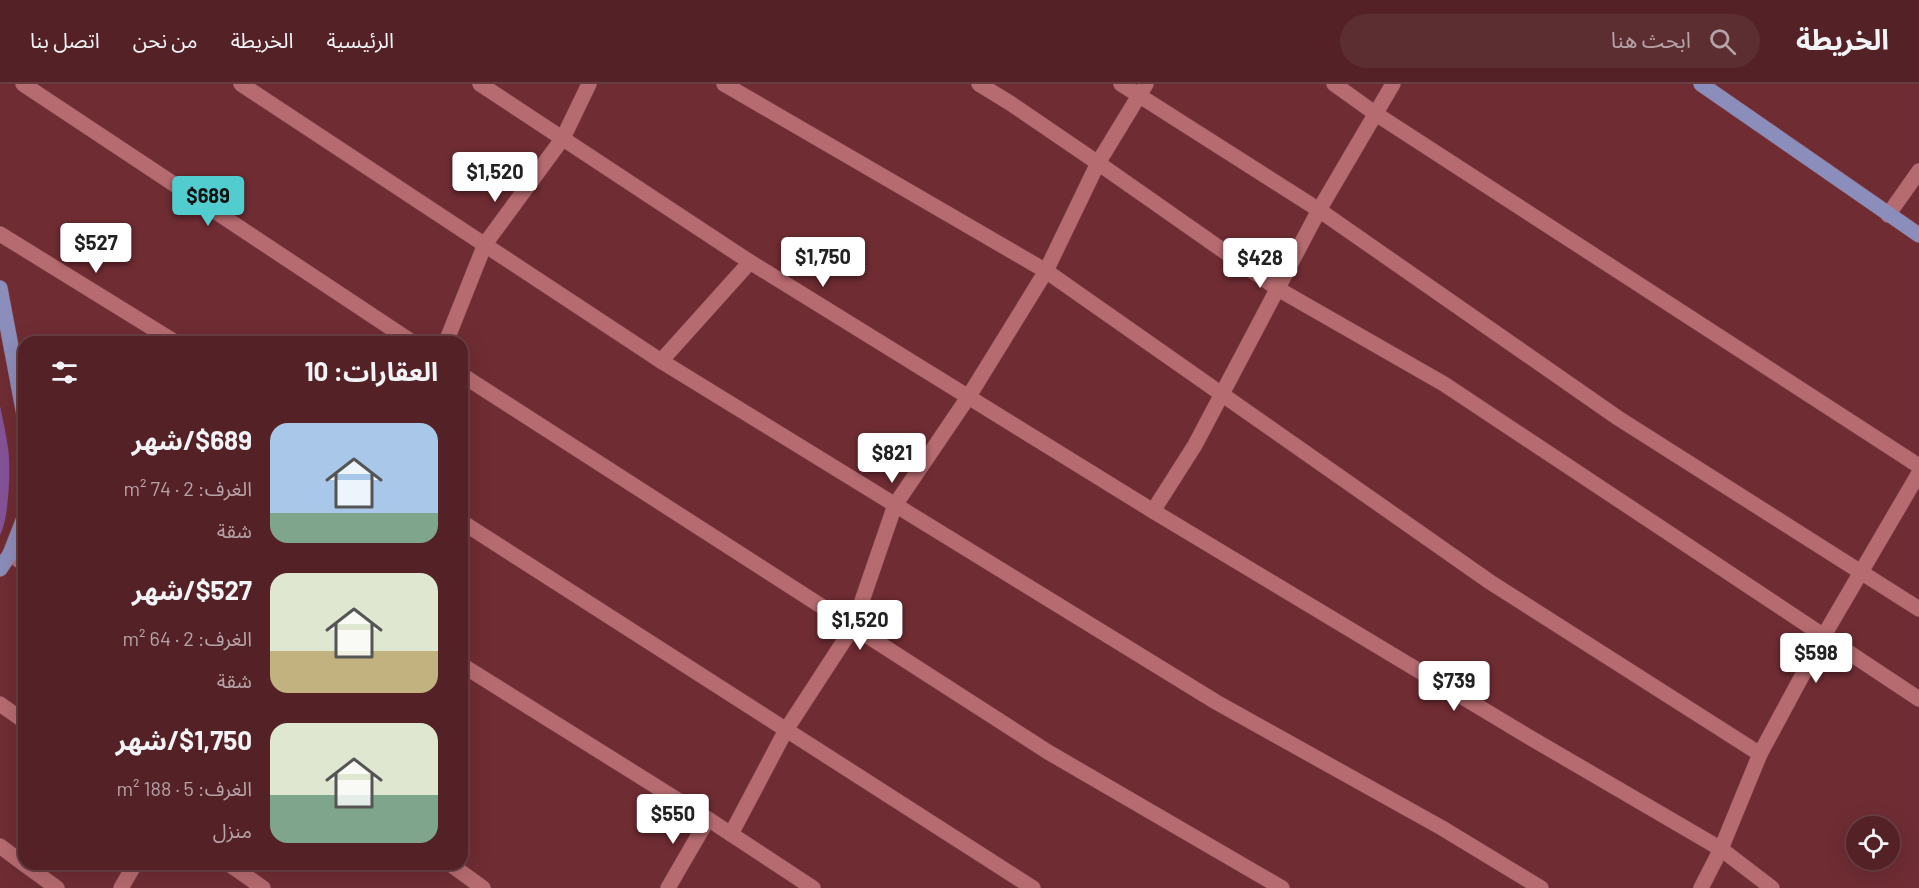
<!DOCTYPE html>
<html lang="ar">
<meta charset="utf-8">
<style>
:root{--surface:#532126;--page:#5c2e32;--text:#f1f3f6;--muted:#b5a3a7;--line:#693e43;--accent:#52cdcf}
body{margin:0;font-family:Barlow,"Noto Sans Arabic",sans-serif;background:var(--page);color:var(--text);direction:rtl;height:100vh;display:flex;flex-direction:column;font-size:22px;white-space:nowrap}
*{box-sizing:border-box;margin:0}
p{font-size:20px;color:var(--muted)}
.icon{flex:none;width:33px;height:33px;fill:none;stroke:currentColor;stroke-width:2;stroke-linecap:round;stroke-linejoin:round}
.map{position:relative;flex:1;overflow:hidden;direction:ltr}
.sheet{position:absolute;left:18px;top:252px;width:450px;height:534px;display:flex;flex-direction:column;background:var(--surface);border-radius:18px;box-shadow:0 6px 24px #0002,0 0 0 2px var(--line);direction:rtl}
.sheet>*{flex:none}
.tools{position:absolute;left:1846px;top:732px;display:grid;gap:12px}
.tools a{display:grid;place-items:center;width:54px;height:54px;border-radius:50%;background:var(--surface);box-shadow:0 6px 24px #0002,0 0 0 2px var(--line);font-size:30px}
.price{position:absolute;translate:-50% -51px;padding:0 14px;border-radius:6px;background:#fff;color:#222;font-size:20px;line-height:39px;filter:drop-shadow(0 2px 3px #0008)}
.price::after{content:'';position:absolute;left:50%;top:36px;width:18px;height:14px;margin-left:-9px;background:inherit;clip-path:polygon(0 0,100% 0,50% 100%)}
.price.current{background:var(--accent);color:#111}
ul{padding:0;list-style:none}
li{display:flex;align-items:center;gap:18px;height:150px;padding:0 30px}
li span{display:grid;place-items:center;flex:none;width:168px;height:120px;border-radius:18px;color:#555}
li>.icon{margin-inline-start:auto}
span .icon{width:72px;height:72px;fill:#fffc;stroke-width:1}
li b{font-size:26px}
h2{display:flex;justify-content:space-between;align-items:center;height:72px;padding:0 30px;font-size:26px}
header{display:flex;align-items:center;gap:36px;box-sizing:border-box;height:84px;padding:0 30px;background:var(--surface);border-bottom:2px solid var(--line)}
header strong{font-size:28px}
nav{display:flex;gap:33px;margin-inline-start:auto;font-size:21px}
.search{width:420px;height:54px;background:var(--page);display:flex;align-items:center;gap:15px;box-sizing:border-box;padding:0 21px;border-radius:33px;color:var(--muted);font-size:22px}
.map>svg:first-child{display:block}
</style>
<header>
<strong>الخريطة</strong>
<div class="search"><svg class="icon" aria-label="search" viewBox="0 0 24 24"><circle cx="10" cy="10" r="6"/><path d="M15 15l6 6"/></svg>ابحث هنا</div>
<nav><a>الرئيسية</a><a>الخريطة</a><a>من نحن</a><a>اتصل بنا</a></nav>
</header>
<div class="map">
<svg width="1919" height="804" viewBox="0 0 1919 804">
<rect width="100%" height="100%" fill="#6f2c33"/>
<!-- green -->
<path fill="#855298" d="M0 322C3 336 6 350 8 364 11 382 9 435 0 451Z"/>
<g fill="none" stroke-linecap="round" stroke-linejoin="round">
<!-- minor casing -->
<g stroke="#844951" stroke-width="16">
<g id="minor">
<path d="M23 0 412 258"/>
<path d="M241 0 661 277 1216 618 1442 744 1541 804"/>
<path d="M480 0 750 178 1153 427 1529 653 1721 765 1772 804"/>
<path d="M724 0 1046 187 1490 498 1760 670"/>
<path d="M979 0 1010 19 1098 79 1278 205 1444 300 1919 615"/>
<path d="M1121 0 1319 126 1618 334 1919 525"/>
<path d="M1334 0 1376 30 1919 382"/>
<path d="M1888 131 1919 87"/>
<path d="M0 150 175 258"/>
<path d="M446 258 485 160 563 54 589 0"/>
<path d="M661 277 750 178"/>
<path d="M462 291 1048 668 1282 804"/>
<path d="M1153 427 1195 361 1319 126 1393 0"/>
<path d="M462 438 1033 804"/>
<path d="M10 470 24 480"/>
<path d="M462 581 708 735 813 804"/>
<path d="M0 620 24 637"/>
<path d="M731 750 786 646 853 543 895 421 969 312 1046 187 1098 79 1146 0"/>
<path d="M0 762 24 780"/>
<path d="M24 780 57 804"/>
<path d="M229 780 263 804"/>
<path d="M450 780 483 804"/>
<path d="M121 804 135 780"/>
<path d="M668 804 708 735"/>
<path d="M1701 804 1721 765 1760 670 1823 553 1919 389"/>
</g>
</g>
<!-- major casing -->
<g stroke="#844951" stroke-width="16">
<g id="major">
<path d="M1701 0 1919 151"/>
<path d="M0 204 24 331"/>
<path d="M0 485 10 470 24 434"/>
</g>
</g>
<!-- minor -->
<use href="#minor" stroke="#b66b70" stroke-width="15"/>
<!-- major -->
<use href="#major" stroke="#8b8dba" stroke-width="15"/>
</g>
</svg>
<div class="tools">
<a><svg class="icon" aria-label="locate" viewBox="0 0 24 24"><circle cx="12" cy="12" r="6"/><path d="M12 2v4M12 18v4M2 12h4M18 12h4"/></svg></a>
</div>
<b class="price" style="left:495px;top:119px">$1,520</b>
<b class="price current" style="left:208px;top:143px">$689</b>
<b class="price" style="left:96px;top:190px">$527</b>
<b class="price" style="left:823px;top:204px">$1,750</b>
<b class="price" style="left:1260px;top:205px">$428</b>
<b class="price" style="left:892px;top:400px">$821</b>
<b class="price" style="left:860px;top:567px">$1,520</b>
<b class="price" style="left:1816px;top:600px">$598</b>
<b class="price" style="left:1454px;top:628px">$739</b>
<b class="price" style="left:673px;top:761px">$550</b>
<section class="sheet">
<h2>العقارات: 10<svg class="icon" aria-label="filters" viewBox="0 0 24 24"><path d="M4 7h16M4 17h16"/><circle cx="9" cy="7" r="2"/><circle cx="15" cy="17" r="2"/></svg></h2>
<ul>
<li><span style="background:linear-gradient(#a9c7e8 75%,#7fa58c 0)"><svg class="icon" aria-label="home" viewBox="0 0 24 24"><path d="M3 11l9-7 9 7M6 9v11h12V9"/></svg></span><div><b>$689/شهر</b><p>الغرف: 2 · 74 m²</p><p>شقة</p></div></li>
<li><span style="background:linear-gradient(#dfe7d0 65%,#c2b280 0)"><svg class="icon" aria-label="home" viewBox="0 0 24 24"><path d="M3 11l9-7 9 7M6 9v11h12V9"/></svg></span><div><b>$527/شهر</b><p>الغرف: 2 · 64 m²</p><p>شقة</p></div></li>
<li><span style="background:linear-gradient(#dfe7d0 60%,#7fa58c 0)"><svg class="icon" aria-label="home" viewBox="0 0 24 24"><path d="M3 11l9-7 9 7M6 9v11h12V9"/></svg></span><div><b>$1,750/شهر</b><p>الغرف: 5 · 188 m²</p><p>منزل</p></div></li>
</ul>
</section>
</div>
